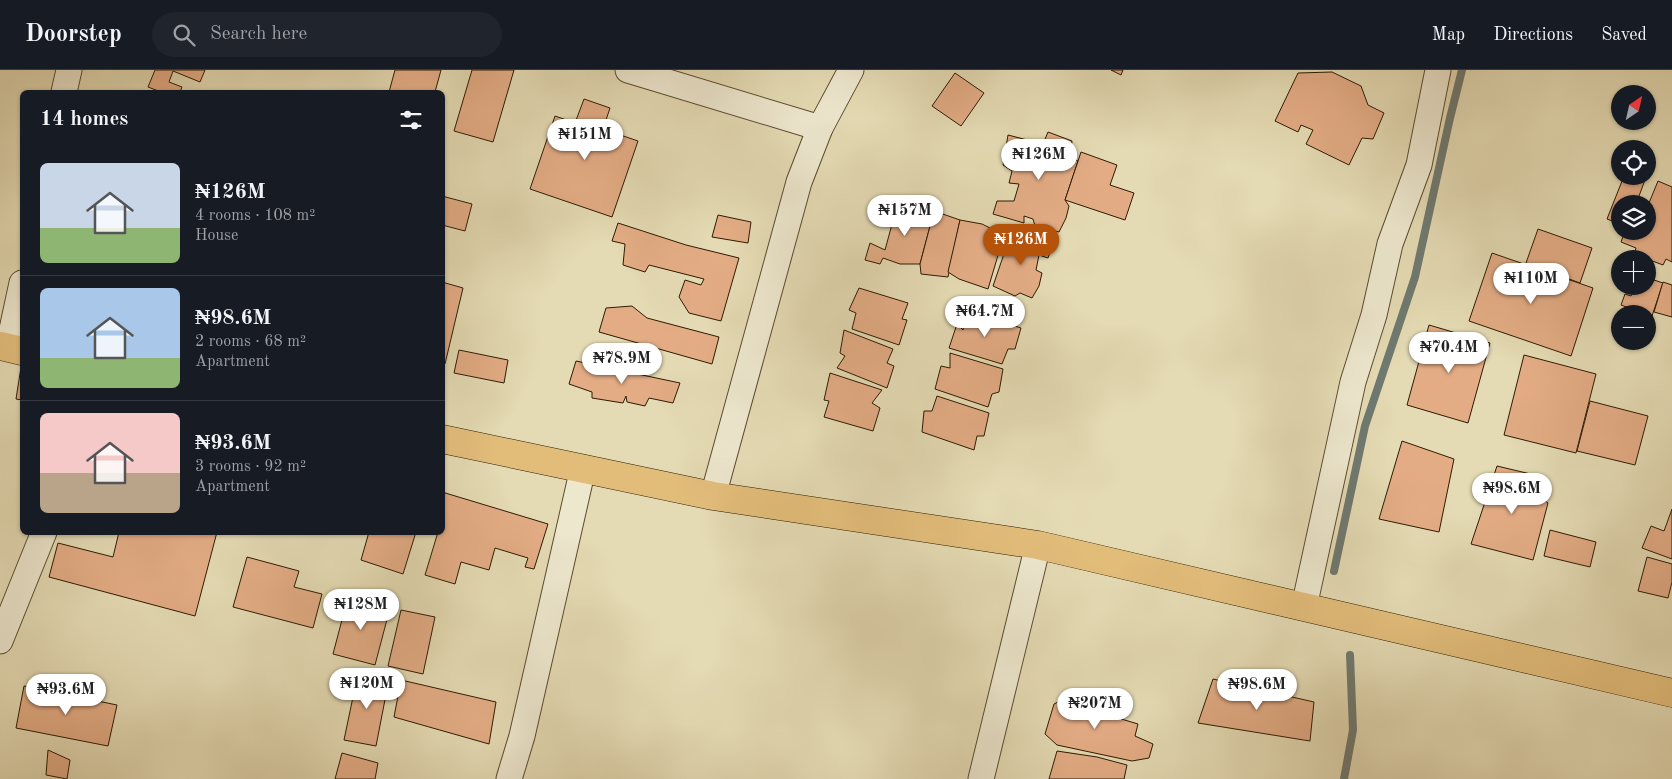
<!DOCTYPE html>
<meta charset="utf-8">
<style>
:root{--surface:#171b24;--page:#20242c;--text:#f1f3f6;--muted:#9ea1a6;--line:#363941;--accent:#b45309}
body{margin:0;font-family:"Old Standard TT",serif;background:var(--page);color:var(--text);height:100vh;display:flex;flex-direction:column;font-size:19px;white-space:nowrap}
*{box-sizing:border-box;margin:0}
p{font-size:16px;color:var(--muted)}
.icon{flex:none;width:28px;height:28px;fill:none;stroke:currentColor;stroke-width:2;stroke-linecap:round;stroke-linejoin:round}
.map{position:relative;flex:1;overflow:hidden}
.sheet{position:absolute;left:20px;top:20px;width:425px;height:445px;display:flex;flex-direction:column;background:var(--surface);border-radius:8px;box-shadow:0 1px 4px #0004}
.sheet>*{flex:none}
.needle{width:32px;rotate:34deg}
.fabs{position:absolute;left:1611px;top:15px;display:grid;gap:10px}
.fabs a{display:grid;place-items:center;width:45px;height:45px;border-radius:50%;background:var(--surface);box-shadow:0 1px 4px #0004;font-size:25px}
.price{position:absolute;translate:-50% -42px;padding:0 11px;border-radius:18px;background:#fff;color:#222;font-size:16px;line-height:32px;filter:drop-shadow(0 1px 2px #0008)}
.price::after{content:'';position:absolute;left:50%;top:30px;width:15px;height:11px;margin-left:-8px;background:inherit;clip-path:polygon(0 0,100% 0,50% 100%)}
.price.active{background:var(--accent);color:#fff}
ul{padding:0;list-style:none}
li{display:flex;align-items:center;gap:15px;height:125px;padding:0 20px}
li+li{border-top:1px solid var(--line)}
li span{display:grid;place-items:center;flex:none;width:140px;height:100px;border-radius:8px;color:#555}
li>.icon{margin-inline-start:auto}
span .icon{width:60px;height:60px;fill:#fffc;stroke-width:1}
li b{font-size:21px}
h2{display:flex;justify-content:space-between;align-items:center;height:60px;padding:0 20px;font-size:21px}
header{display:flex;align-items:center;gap:30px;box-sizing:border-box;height:70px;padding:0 25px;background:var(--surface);border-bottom:1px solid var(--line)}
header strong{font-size:24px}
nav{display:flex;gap:28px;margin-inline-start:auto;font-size:18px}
.search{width:350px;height:45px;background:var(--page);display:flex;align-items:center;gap:12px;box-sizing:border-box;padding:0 18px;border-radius:28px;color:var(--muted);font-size:19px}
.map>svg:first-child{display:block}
</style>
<header>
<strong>Doorstep</strong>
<div class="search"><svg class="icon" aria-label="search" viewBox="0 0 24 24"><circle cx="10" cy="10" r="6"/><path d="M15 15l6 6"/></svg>Search here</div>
<nav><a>Map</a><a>Directions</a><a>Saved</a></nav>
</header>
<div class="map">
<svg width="1672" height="709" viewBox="0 0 1672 709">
<rect width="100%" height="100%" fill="#e4dab3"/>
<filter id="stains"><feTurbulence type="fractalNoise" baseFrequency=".004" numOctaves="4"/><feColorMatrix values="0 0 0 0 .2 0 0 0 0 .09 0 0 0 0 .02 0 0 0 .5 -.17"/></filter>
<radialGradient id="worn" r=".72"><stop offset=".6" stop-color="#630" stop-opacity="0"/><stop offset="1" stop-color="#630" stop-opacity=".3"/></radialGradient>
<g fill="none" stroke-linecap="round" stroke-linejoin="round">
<!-- stream -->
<g stroke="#6f7970" stroke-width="8">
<path d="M1334 501 1365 356 1415 207 1450 48 1462 0"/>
<path d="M1344 709 1353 660 1350 585"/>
</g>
</g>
<!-- building -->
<g fill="#e3ac85" stroke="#2c1b02">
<path d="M155 0H205L200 12 173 1 169 12 182 17 180 22H161L148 17Z"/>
<path d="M395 0H441L435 22H389Z"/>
<path d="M472 0H514L493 72 454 61Z"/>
<path d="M1111 0H1123L1121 5Z"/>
<path d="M1332 2 1361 16 1368 35 1384 43 1373 69 1362 68 1349 95 1306 74 1313 60 1301 55 1298 62 1275 51 1298 3Z"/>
<path d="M955 3 984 23 961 56 932 36Z"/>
<path d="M584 29 610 38 603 59 638 71 612 147 530 119 555 46 575 53Z"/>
<path d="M1048 62 1072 71 1070 88 1078 91 1065 130 1069 136 1066 148 1059 162 1035 156 1033 149 1024 146V153L993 144 997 131H1014L1019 114 1009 113 1012 101 1003 95 1008 65 1043 74Z"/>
<path d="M1081 82 1117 95 1110 115 1134 123 1125 150 1065 130Z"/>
<path d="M1624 106H1637L1645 110 1636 134H1620V154L1607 149Z"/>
<path d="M1658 111 1672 117V192L1666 189 1663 195 1634 184 1636 178 1621 172 1625 161H1648V134H1635L1637 129 1649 133Z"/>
<path d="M442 126 472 134 465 161 442 155Z"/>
<path d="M898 132 934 141 920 194H900L883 188 880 194 865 190 870 173 885 180Z"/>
<path d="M934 141 960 150 948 207 921 204 920 194Z"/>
<path d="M718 145 751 152 748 173 712 167Z"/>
<path d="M960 150 982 154 1004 165 988 219 959 209 948 202Z"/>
<path d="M618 153 686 175 739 188 721 251 689 243 679 227 685 210 701 215 704 209 649 195 645 202 623 195 625 174 612 171Z"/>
<path d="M1538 159 1592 178 1580 213 1526 193Z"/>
<path d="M1004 165 1027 170 1030 166 1053 174 1048 188 1039 185 1036 200 1042 203 1039 216 1032 228 1020 223 1015 226 993 216 1006 178Z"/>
<path d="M1492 183 1593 218 1571 286 1469 251Z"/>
<path d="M1648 208 1663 213 1648 258V244H1627L1629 238 1621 235 1625 224 1631 226 1635 216H1648Z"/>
<path d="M442 212 463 218 445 294H442Z"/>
<path d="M1663 212 1672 215V247L1654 242Z"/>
<path d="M859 218 908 233 902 249 907 250 899 275 852 259 856 243 849 240Z"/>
<path d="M632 236 647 248 719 267 712 294 599 262 606 238Z"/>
<path d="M966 240 1021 258 1015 279H1008L1002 294 949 278 957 254 963 260Z"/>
<path d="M1429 255 1490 273 1468 353 1407 335Z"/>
<path d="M844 260 893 279 887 293 894 296 887 318 837 298 845 286 840 283Z"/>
<path d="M459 280 508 290 504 313 454 303Z"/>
<path d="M950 283 1003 299 999 322 992 324 988 337 935 319 941 296 950 298Z"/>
<path d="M1524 285 1596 304 1576 383 1504 365Z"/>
<path d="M576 291 680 313 673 333 649 328 645 336 627 332 626 326 623 333 592 328V322L569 314Z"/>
<path d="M21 297 22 298V330L16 329Z"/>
<path d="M830 303 882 320 872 333 880 338 873 361 824 347 829 331 824 330Z"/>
<path d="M937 326 989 343 984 366H977L974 380 922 362 924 341H932Z"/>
<path d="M1590 331 1648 346 1635 395 1577 381Z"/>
<path d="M1402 371 1454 389 1439 462 1379 449Z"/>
<path d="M1497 396 1539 406 1538 426 1548 433 1533 490 1471 474Z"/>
<path d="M442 422 548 454 534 499 525 497 528 488 495 478 489 500 461 492 455 514 425 505 438 462H442Z"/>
<path d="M1672 439V489L1642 478 1651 456 1664 461Z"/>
<path d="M1550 460 1596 472 1590 497 1544 486Z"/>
<path d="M119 462H217L195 546 49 507 58 473 113 487Z"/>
<path d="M369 462H416L403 504 361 490Z"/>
<path d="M247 487 299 501 294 517 322 524 313 558 233 537Z"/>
<path d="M1647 487 1672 494V512L1668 528 1638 521Z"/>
<path d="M348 527 390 538 375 595 333 584Z"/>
<path d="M401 540 435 547 423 604 388 596Z"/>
<path d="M358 603 389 609 376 676 344 670Z"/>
<path d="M1213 609 1314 632 1310 671 1198 653Z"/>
<path d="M401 610 496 632 489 674 394 647Z"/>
<path d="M24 616 117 635 108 676 16 658Z"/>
<path d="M1072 625 1106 633 1108 645 1138 654 1135 666 1153 674 1149 688 1132 691 1057 675 1045 664 1054 634Z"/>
<path d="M48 680 70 690 67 709 46 705Z"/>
<path d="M1057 681 1097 687 1127 695 1124 709H1049Z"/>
<path d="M342 683 378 693 375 709H335Z"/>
</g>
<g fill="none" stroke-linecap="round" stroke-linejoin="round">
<!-- minor casing -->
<g stroke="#5a4b2e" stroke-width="27">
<g id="minor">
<path d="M628 0 820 58"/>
<path d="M64 22 69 0"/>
<path d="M8 278 22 213"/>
<path d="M713 426 799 112 820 58 851 0"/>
<path d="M1304 537 1353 312 1374 245 1390 174 1419 95 1438 0"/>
<path d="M0 571 44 462"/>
<path d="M509 709 522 666 583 398"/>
<path d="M981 709 1038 475"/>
</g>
</g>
<!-- major casing -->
<g stroke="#2c1b02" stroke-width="29">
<g id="major">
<path d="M0 276 22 281"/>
<path d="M442 369 713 426 1038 475 1672 623"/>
</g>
</g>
<!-- minor -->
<use href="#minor" stroke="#ede7ce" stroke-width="25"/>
<!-- major -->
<use href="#major" stroke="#e2bd7a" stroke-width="28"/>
</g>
<rect width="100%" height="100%" filter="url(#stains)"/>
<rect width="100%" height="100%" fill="url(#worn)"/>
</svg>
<div class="fabs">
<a><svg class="needle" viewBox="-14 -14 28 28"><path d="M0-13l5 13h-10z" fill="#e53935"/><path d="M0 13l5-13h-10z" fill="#9ea1a6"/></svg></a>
<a><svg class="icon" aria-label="locate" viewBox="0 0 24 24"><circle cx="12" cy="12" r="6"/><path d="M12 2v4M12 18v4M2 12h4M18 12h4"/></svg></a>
<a><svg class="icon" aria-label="layers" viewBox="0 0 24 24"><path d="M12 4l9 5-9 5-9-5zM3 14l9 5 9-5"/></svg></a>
<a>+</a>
<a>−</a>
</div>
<b class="price" style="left:585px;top:91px">₦151M</b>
<b class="price" style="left:1039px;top:111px">₦126M</b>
<b class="price" style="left:905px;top:167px">₦157M</b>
<b class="price active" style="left:1021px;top:196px">₦126M</b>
<b class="price" style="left:1531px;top:235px">₦110M</b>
<b class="price" style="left:985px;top:268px">₦64.7M</b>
<b class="price" style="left:1449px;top:304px">₦70.4M</b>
<b class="price" style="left:622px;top:315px">₦78.9M</b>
<b class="price" style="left:1512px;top:445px">₦98.6M</b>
<b class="price" style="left:361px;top:561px">₦128M</b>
<b class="price" style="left:367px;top:640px">₦120M</b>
<b class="price" style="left:1257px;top:641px">₦98.6M</b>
<b class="price" style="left:66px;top:646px">₦93.6M</b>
<b class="price" style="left:1095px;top:660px">₦207M</b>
<section class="sheet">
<h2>14 homes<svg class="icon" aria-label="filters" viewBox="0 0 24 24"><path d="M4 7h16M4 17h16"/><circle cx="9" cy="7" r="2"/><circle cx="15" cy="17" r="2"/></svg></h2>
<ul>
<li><span style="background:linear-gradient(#c9d6e8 65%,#8fb573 0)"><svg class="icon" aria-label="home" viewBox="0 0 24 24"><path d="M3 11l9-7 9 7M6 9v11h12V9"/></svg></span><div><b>₦126M</b><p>4 rooms · 108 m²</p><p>House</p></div></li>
<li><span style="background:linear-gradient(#a9c7e8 70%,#8fb573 0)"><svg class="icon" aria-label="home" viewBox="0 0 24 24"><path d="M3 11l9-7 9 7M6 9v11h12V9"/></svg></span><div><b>₦98.6M</b><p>2 rooms · 68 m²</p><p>Apartment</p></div></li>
<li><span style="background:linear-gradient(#f6c9c9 60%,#b9a48a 0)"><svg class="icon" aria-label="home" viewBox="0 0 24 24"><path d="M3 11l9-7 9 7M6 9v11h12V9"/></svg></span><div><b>₦93.6M</b><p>3 rooms · 92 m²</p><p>Apartment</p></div></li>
</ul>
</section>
</div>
